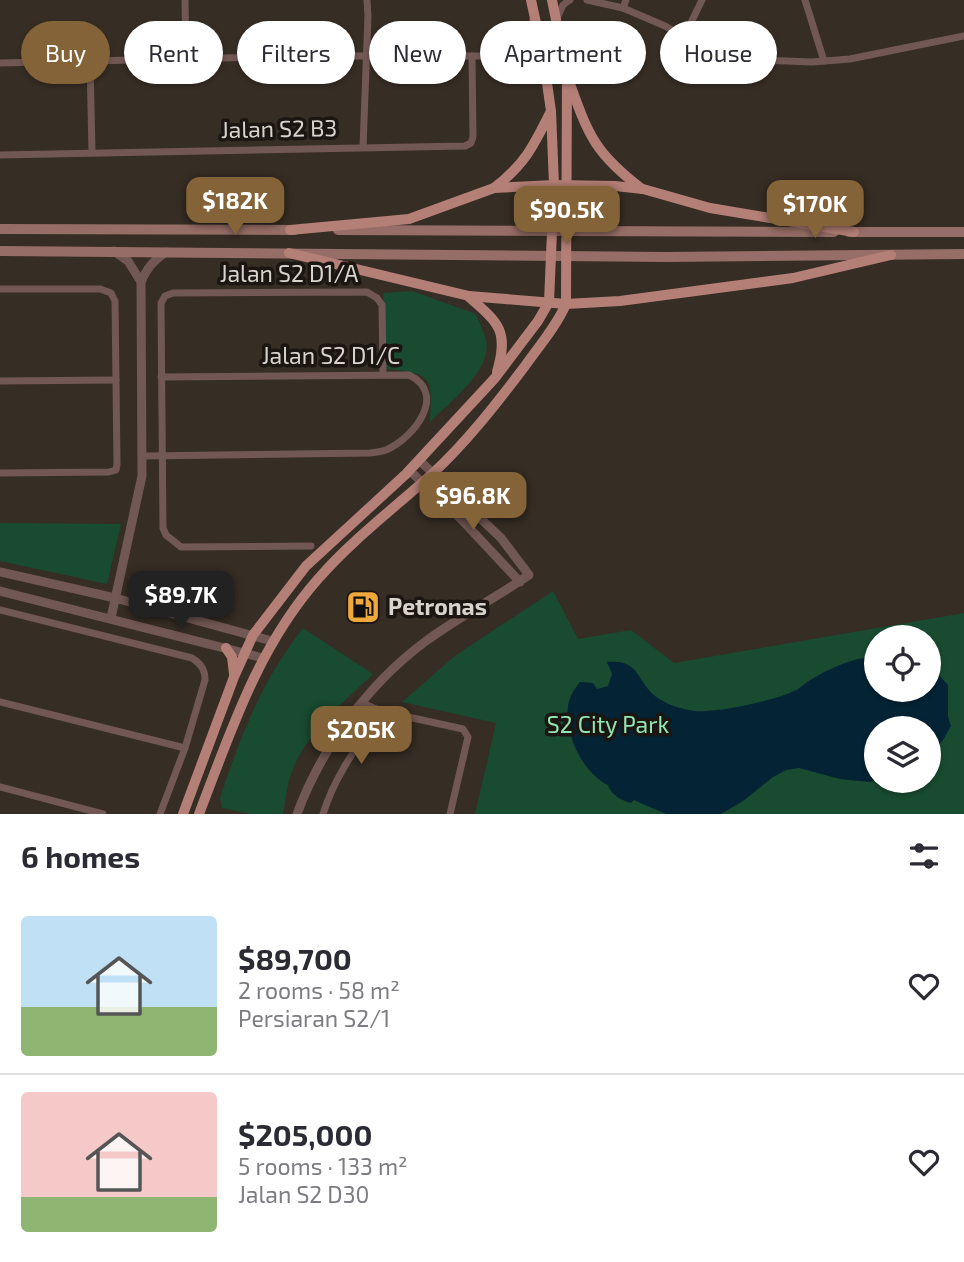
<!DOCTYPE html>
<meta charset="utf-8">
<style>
:root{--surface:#fff;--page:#f7f7f7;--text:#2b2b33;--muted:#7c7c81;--line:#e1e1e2;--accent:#836337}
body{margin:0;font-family:"Exo 2",sans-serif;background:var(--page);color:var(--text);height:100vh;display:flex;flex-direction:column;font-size:26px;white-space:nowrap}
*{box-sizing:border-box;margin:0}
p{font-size:23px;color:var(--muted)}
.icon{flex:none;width:38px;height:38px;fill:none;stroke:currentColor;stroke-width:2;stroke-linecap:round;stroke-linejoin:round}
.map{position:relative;height:814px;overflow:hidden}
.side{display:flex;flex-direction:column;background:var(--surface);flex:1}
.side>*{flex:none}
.hud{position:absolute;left:21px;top:21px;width:922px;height:63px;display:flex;gap:14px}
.buttons{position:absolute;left:864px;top:625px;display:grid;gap:14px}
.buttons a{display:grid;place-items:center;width:77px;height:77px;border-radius:50%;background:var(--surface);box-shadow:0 2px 5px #0004;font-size:35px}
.price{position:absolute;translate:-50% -60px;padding:0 16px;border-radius:14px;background:var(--accent);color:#fff;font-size:23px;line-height:46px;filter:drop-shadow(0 2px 4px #0008)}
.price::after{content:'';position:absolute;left:50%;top:42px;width:21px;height:16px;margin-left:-10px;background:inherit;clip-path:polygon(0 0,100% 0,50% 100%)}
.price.selected{background:#222;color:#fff}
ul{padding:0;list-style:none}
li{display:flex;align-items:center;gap:21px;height:175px;padding:0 21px}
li+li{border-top:2px solid var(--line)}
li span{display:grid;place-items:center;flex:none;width:196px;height:140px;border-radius:7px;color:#555}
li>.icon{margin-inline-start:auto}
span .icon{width:84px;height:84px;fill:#fffc;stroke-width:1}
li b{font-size:30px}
h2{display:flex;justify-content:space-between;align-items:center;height:84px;padding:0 21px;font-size:30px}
.pill{padding:0 24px;border-radius:32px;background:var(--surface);box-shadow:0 2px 5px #0004;font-size:24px;line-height:63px}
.pill.selected{background:var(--accent);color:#fff}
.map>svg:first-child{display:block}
</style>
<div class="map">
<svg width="964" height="814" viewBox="0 0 964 814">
<rect width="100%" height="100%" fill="#362d24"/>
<!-- green -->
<g fill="#184b30" fill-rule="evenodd">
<path d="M412 291 476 314C479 322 484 331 486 340 493 370 449 403 430 422 433 377 432 373 386 369L383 293Z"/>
<path d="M0 523 121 524 107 584 0 561Z"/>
<path d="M553 591 578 639 631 630 674 663 964 613V814H475L496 723 402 702 456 655ZM877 637H929V690H877ZM877 728H929V780H877Z"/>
<path d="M303 628 373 674C342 704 300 738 289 781 286 792 285 803 283 814H251L222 808 220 798C242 732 260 684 303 628Z"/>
</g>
<!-- water -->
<path fill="#042334" d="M877 657V690H929V665L932 667 948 685V717L951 726 943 740 929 755V728H877V780L869 782 840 779 799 768 786 770 773 777 743 801 721 814H666L634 800 631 803C622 801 610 794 608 785 582 773 562 730 569 701 571 694 575 688 580 682L593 683 597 689 608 686 612 674 607 662C640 659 635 679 655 696 667 705 681 709 695 711 718 713 773 701 794 691 799 689 803 685 807 682 829 669 851 657 877 657Z"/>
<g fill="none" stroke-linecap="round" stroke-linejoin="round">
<!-- minor -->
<g stroke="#725854" stroke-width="7">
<path d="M185 0 186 59"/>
<path d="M587 0 623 8"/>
<path d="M626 0 623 8 665 26 714 54 735 59 812 62 850 59 964 36"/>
<path d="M805 0 824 61"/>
<path d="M557 18 563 5 570 0"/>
<path d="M684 37 702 0"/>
<path d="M511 55C525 48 530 35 533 19"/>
<path d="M90 61 92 152"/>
<path d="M0 63 318 56H511L535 67 547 79"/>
<path d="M363 147 368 16 367 0"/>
<path d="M0 155 465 146 471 143 473 137 472 56"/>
<path d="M0 289H100L111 293 115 301 117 464 116 470 109 472 0 473"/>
<path d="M0 381 116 380"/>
<path d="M144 456 370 453C375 452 381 452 386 450 414 438 448 394 409 375L161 377"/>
<path d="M311 546 181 547 166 535 163 528 161 303 165 296 173 293 367 292 377 298 382 305 383 374"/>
<path d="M0 610 192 658C201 664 205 669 205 680L185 748 160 814"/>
<path d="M0 702 185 748"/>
<path d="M362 703 381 711 463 729 468 737 450 814"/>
<path d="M0 787 103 814"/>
<path d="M323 814C335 775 359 744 381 711"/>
</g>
<!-- tertiary -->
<g stroke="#725854" stroke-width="9">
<path d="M114 251 128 261 141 282"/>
<path d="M409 470 461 519 520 582"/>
<path d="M0 572 115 598 272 641"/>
<path d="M0 591 263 658"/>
<path d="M111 618 142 476 141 282C147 268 153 261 166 252"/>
<path d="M297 814C322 747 368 684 426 641 459 617 495 598 529 575L501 538 419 460"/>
</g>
<!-- secondary -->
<g stroke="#976e67" stroke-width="10">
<path d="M0 229 295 230"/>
<path d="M338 230 834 232"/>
<path d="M849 232H964"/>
<path d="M0 251 666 257 964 254"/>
</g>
<!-- primary -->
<g stroke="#b47f76" stroke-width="10">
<path d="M570 84C589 137 596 154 642 189"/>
<path d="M494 188C525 164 533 147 550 113"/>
<path d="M290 230 409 219 494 188 554 185 615 186 643 189 710 208 854 232"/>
<path d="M289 253 469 296 566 304 620 301 793 278 891 255"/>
<path d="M469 297C499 323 509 331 497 372"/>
<path d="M226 648 232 657 234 674"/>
<path d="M183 814 234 677 253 635 306 566 406 474 495 378 538 321 549 302 554 185 551 111 543 55 531 0"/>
<path d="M199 814C231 731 258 647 318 579 352 540 393 509 431 475 466 443 497 403 525 366 539 346 556 327 566 304L567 74 552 0"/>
</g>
</g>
<!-- icons -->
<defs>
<g id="fuel-square" transform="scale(1.75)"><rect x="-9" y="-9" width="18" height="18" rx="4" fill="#eea83c" stroke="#1b1612"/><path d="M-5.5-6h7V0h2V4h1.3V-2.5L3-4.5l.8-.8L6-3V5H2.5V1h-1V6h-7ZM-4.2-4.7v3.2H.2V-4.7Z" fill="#111"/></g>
</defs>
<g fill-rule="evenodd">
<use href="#fuel-square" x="363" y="607"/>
</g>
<g text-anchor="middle" stroke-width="7" stroke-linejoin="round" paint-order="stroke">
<!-- street labels -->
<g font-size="23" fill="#d9d3cd" stroke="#1b1612">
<text transform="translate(279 129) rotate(-1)" y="8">Jalan S2 B3</text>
<text x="289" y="282">Jalan S2 D1/A</text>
<text x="331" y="364">Jalan S2 D1/C</text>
</g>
<!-- poi labels -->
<g font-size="23" font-weight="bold" fill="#d9d3cd" stroke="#1b1612" text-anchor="start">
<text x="388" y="615">Petronas</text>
</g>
<!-- park labels -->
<g font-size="23" fill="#92e6b3" stroke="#1b1612">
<text x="608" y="733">S2 City Park</text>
</g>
</g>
</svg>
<div class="buttons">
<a><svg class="icon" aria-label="locate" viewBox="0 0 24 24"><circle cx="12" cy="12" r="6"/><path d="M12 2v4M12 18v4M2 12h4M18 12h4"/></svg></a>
<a><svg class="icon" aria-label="layers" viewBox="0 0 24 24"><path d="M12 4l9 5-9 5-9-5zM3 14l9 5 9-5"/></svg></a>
</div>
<b class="price" style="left:235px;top:237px">$182K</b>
<b class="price" style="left:815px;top:240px">$170K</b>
<b class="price" style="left:567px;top:246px">$90.5K</b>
<b class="price" style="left:473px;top:532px">$96.8K</b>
<b class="price selected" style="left:181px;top:631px">$89.7K</b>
<b class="price" style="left:361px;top:766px">$205K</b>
<div class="hud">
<a class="pill selected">Buy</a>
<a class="pill">Rent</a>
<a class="pill">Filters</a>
<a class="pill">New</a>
<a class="pill">Apartment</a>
<a class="pill">House</a>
</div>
</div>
<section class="side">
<h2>6 homes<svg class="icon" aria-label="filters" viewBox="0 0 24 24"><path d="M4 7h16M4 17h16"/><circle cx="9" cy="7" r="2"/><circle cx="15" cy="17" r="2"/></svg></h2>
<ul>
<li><span style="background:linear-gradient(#bfe0f5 65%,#8fb573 0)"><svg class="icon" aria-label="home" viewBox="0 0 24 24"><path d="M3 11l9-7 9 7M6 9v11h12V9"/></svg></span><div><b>$89,700</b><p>2 rooms · 58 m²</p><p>Persiaran S2/1</p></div><svg class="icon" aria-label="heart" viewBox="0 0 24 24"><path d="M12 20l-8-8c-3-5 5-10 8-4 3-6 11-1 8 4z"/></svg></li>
<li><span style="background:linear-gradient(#f6c9c9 75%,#8fb573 0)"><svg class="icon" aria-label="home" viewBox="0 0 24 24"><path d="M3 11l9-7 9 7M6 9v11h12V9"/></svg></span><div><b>$205,000</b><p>5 rooms · 133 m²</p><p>Jalan S2 D30</p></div><svg class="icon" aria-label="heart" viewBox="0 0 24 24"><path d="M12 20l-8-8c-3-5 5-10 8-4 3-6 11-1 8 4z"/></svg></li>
</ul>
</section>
